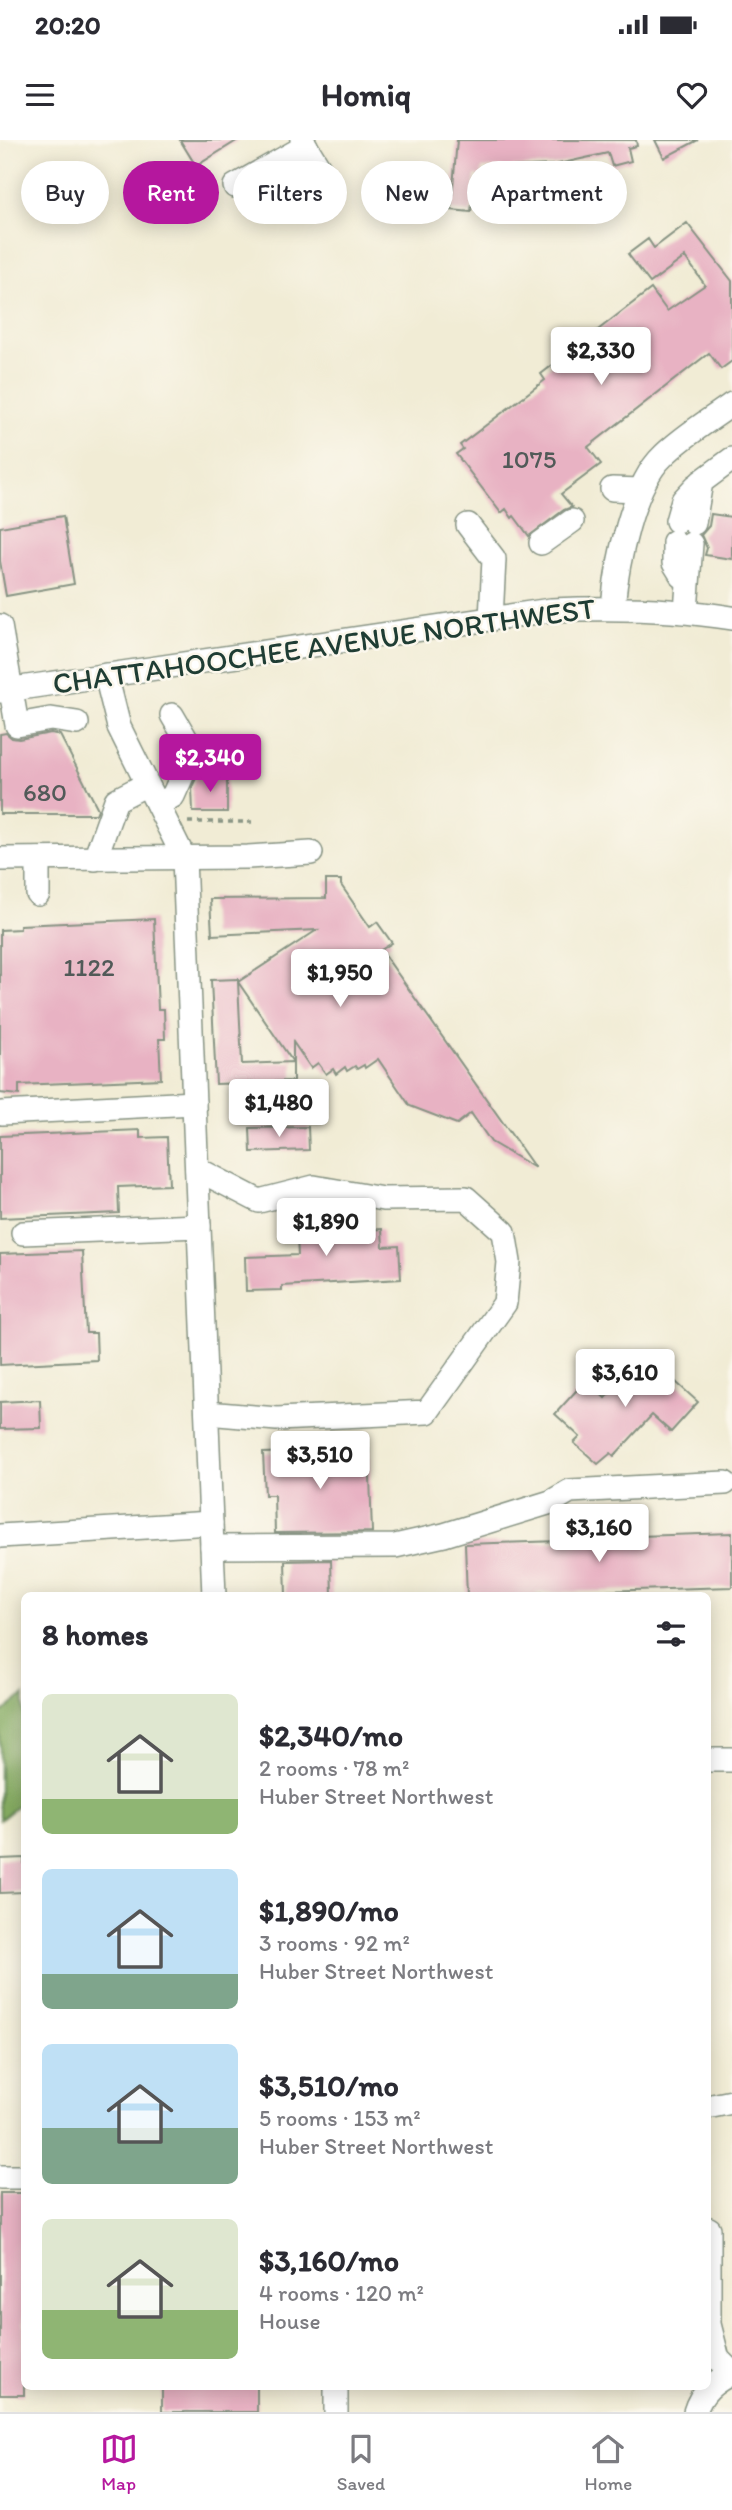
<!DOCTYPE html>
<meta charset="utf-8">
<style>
:root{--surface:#fff;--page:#f7f7f7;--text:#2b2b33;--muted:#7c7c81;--line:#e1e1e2;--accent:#b5179e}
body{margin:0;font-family:Itim,sans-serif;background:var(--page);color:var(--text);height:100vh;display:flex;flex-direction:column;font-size:26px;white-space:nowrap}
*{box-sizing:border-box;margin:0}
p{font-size:23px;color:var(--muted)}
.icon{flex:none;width:38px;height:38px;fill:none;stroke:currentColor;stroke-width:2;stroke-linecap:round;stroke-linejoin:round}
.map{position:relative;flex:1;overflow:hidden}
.sheet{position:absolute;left:21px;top:1452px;width:690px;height:798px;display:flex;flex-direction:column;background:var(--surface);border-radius:10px;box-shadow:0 4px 18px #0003}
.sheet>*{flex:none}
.hud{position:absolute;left:21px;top:21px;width:691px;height:63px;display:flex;gap:14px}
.price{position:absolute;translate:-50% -60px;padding:0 16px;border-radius:7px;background:#fff;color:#222;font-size:23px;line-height:46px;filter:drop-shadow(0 2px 4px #0008)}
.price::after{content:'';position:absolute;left:50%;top:42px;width:21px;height:16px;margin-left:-10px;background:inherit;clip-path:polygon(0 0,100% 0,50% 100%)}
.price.current{background:var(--accent);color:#fff}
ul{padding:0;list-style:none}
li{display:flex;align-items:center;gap:21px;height:175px;padding:0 21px}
li span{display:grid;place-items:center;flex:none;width:196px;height:140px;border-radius:10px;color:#555}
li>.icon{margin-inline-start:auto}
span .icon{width:84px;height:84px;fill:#fffc;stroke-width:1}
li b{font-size:30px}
h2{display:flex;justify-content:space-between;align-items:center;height:84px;padding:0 21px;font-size:30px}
.pill{padding:0 24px;border-radius:32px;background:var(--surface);box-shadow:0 4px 18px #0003;font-size:24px;line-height:63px}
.pill.current{background:var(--accent);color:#fff}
.status{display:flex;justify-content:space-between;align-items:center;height:49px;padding:0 35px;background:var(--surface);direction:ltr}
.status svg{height:19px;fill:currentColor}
header{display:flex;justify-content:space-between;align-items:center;height:91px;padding:0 21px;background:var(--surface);font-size:32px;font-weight:700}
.tab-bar{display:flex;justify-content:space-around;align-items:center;height:98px;border-top:2px solid var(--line);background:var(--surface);font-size:19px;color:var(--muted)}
.tab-bar a{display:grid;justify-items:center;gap:4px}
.tab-bar .current{color:var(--accent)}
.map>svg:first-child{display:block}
</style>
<div class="status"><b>20:20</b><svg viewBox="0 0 49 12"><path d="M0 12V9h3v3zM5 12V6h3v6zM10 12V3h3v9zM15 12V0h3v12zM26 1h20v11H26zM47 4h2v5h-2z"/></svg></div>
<header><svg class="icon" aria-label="menu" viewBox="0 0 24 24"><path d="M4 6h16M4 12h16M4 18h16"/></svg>Homiq<svg class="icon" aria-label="heart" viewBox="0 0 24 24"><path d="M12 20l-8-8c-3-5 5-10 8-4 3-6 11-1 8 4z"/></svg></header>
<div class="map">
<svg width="732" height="2272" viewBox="0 0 732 2272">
<rect width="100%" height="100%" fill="#fbf7ec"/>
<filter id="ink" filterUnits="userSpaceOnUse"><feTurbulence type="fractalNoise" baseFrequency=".0143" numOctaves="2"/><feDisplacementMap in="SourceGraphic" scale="14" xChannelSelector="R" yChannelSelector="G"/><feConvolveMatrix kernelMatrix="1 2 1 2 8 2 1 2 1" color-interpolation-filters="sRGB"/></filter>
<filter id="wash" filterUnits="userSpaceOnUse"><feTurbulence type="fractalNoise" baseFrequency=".00686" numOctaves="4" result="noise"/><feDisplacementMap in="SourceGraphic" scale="28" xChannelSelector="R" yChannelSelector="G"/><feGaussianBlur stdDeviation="1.57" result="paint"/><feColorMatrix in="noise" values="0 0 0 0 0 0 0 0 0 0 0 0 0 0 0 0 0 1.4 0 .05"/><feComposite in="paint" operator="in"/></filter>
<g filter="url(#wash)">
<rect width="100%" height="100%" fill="#f1ecd5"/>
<!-- forest -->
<path fill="#84aa60" stroke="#52744a" stroke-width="2" d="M24 1555V1661L0 1680V1574Z"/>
<g id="blocks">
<!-- building -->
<g fill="#e8b2c3">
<path d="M180 0H238L196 26Z"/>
<path d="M457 0H636L637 6 628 8 631 21 612 26 608 13 554 25 482 28 481 36 475 35 471 72 451 70Z"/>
<path d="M655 0H698L664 18Z"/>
<path d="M687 83 732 141V221L721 229 709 213 588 307 601 324 561 354 572 367 564 370 529 396 514 376 512 378 506 369 501 373 456 314 463 309 460 305 545 240 541 234 651 149 667 171 705 145 685 117 650 143 628 114 648 99 654 108Z"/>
<path d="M711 374 732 377V419L705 415 707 408 701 395 709 386Z"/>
<path d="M63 376 74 444 6 456 0 421V387Z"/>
<path d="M6 593 12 598 19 599 51 593 60 595 98 669 96 674H0V594Z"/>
<path d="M227 635V672H193L192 647 197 636Z"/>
<path d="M326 740H341V745L370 787 377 782 392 803 381 810 535 1028 491 1002 471 973 457 984 410 966 378 919 365 928 364 925 357 929 355 926 347 931 345 927 336 934 333 929 326 934 318 923 311 928 293 902V922L238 842 242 924 293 922V941L216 944 211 840 238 839V842L317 790 212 795 210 759 326 758Z"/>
<path d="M154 779 158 869H164L165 899H159L161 939 19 945V955L0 953V790L20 789V785Z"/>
<path d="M308 987 309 1010 251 1012 250 988Z"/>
<path d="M140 990V998L167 997 169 1045 118 1047 119 1073 0 1078V996Z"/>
<path d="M347 1078 348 1091 382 1089 383 1107 399 1106 401 1139 282 1146V1150L246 1151 245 1117 298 1115 296 1081Z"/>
<path d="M82 1111 86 1193H96L97 1220 0 1225V1114Z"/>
<path d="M645 1214 698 1262 671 1292 652 1275 614 1316 611 1313 598 1324 574 1303 580 1297 555 1274 586 1240 605 1258Z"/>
<path d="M40 1260 41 1288 0 1289V1262Z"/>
<path d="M369 1309 372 1392 275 1393 274 1355H265L263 1313Z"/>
<path d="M607 1388 608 1397 732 1393V1447L536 1453V1456H467L465 1404 559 1401 558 1391Z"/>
<path d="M331 1420 332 1456H286L285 1421Z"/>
<path d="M24 1718V1752L0 1753V1719Z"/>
<rect x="0" y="2053" width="24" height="202"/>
<rect x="162" y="2247" width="95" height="25"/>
</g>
</g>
</g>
<g filter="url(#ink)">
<use href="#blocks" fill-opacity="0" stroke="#889484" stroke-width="2"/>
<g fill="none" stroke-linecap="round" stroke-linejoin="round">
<!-- minor casing -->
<g stroke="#889484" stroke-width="26">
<g id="minor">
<path d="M302 0 328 42"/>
<path d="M235 46 306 6"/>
<path d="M612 349 640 350"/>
<path d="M677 381 683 360 696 346"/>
<path d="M694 383 701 342 732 319"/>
<path d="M468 385 494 419 491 479"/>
<path d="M674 402V423L682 436"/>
<path d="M541 403 572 381"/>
<path d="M613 466C617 424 632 345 663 316 683 296 710 280 732 264"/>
<path d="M686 471 691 404"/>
<path d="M0 486 17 585 51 579 77 583"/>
<path d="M106 535 119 587 184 718 214 1456"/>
<path d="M0 551 551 470C613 467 671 468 732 478"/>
<path d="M158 665 173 656 193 611 172 575"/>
<path d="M0 719 248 717 311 713"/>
<path d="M95 719 116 660 147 644"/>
<path d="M38 754V719"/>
<path d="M2 973 194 963"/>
<path d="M197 1029 259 1061 314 1047 383 1059 466 1058 504 1092 509 1122 505 1163 427 1272 277 1279 207 1273"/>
<path d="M23 1093 199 1086"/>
<path d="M0 1396 211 1383"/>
<path d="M212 1407 395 1406 444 1395 551 1362 570 1351 725 1343"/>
<path d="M707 1620H732"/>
<path d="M707 1967 732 1962"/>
<path d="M0 2037H24"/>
<path d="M709 2089V2184L718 2219 732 2233"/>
<path d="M336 2272V2247"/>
<path d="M695 2272C701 2252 714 2242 732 2233"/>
</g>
</g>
<!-- path -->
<path stroke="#889484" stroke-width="3.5" stroke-dasharray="5 5" stroke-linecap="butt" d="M188 682H252"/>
<!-- minor -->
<use href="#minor" stroke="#fff" stroke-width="23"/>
</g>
</g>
<g text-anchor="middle" stroke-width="5" stroke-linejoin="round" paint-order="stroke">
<!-- number labels -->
<g font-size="26" fill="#515a58">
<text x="529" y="328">1075</text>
<text x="45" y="661">680</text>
<text x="89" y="836">1122</text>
</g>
<!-- street labels -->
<g font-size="30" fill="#1f3d34" stroke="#fbf7ec">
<text transform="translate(324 506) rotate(-8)" y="10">CHATTAHOOCHEE AVENUE NORTHWEST</text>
</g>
</g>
</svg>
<b class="price" style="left:601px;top:247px">$2,330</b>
<b class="price current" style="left:210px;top:654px">$2,340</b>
<b class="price" style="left:340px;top:869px">$1,950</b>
<b class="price" style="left:279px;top:999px">$1,480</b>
<b class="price" style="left:326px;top:1118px">$1,890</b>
<b class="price" style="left:625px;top:1269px">$3,610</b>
<b class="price" style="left:320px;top:1351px">$3,510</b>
<b class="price" style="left:599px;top:1424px">$3,160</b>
<div class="hud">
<a class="pill">Buy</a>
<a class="pill current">Rent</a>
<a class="pill">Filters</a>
<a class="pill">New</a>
<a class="pill">Apartment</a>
</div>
<section class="sheet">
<h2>8 homes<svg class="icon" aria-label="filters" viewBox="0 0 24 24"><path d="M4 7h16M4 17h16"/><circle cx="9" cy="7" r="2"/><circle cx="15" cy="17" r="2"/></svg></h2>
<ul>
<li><span style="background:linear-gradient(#dfe7d0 75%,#8fb573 0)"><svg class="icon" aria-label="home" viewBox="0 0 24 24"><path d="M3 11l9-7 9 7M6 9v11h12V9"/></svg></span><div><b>$2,340/mo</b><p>2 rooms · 78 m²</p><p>Huber Street Northwest</p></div></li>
<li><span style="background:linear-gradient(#bfe0f5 75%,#7fa58c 0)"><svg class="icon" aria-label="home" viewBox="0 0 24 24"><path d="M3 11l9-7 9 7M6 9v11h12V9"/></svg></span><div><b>$1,890/mo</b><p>3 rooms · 92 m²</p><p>Huber Street Northwest</p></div></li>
<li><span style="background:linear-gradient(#bfe0f5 60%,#7fa58c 0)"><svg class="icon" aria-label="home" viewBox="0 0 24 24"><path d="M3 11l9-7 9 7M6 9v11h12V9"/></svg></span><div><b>$3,510/mo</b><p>5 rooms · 153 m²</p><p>Huber Street Northwest</p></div></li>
<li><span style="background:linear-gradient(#dfe7d0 65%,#8fb573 0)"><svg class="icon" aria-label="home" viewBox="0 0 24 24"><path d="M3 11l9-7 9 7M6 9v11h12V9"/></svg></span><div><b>$3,160/mo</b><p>4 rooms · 120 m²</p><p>House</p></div></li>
</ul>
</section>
</div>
<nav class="tab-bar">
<a class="current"><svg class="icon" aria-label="map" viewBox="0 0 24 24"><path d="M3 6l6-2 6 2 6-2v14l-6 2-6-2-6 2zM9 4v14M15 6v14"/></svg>Map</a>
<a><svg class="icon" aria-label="saved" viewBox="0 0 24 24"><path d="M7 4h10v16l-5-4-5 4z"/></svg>Saved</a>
<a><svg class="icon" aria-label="home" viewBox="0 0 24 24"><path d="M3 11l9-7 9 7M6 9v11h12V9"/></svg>Home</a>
</nav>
